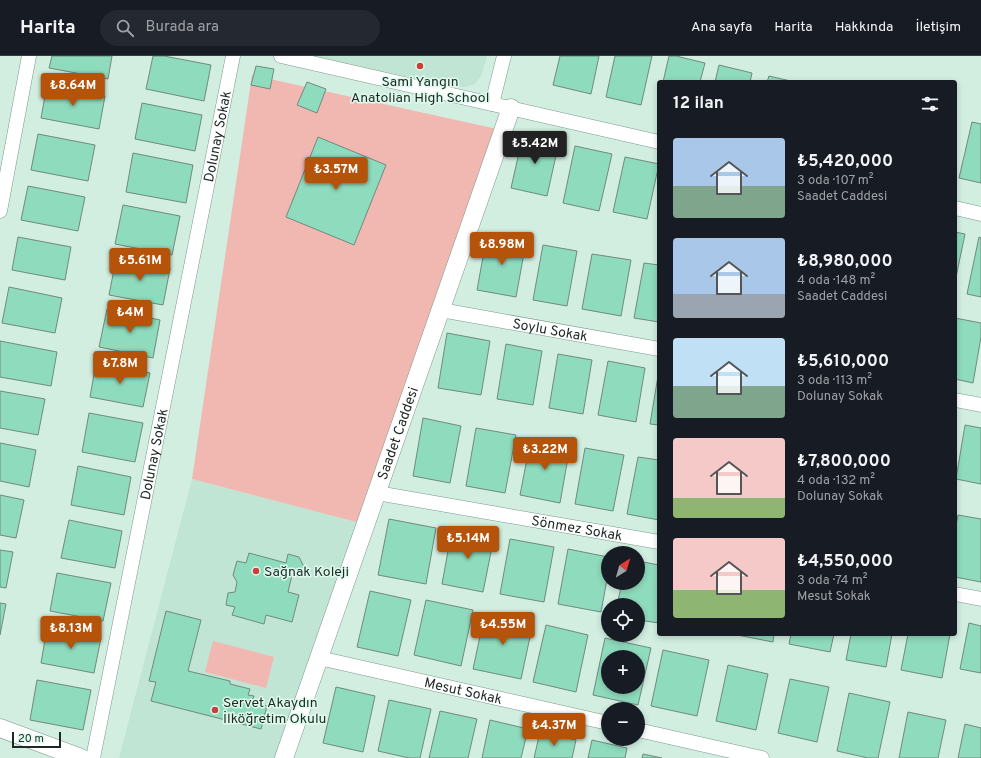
<!DOCTYPE html>
<html lang="tr">
<meta charset="utf-8">
<style>
:root{--surface:#171b24;--page:#242831;--text:#f1f3f6;--muted:#9ea1a6;--line:#363941;--accent:#b45309}
body{margin:0;font-family:Overpass,sans-serif;background:var(--page);color:var(--text);height:100vh;display:flex;flex-direction:column;font-size:15px;white-space:nowrap}
*{box-sizing:border-box;margin:0}
p{font-size:13px;color:var(--muted)}
.icon{flex:none;width:22px;height:22px;fill:none;stroke:currentColor;stroke-width:2;stroke-linecap:round;stroke-linejoin:round}
.map{position:relative;flex:1;overflow:hidden}
.sheet{position:absolute;left:657px;top:24px;width:300px;height:556px;display:flex;flex-direction:column;background:var(--surface);border-radius:4px;box-shadow:0 2px 6px #0003}
.sheet>*{flex:none}
.needle{width:26px;rotate:37deg}
.controls{position:absolute;left:601px;top:490px;display:grid;gap:8px}
.controls a{display:grid;place-items:center;width:44px;height:44px;border-radius:50%;background:var(--surface);box-shadow:0 2px 6px #0003;font-size:20px}
.scale{position:absolute;left:12px;bottom:10px;width:49px;box-sizing:border-box;padding-left:4px;border:2px solid #1e2924;border-top:0;font-size:11px;line-height:14px;white-space:nowrap;color:#1e2924;-webkit-text-stroke:3px #defbee;paint-order:stroke}
.price{position:absolute;translate:-50% -34px;padding:0 9px;border-radius:4px;background:var(--accent);color:#fff;font-size:13px;line-height:26px;filter:drop-shadow(0 1px 2px #0008)}
.price::after{content:'';position:absolute;left:50%;top:24px;width:12px;height:9px;margin-left:-6px;background:inherit;clip-path:polygon(0 0,100% 0,50% 100%)}
.price.on{background:#222;color:#fff}
ul{padding:0;list-style:none}
li{display:flex;align-items:center;gap:12px;height:100px;padding:0 16px}
li span{display:grid;place-items:center;flex:none;width:112px;height:80px;border-radius:4px;color:#555}
li>.icon{margin-inline-start:auto}
span .icon{width:48px;height:48px;fill:#fffc;stroke-width:1}
li b{font-size:17px}
h2{display:flex;justify-content:space-between;align-items:center;height:48px;padding:0 16px;font-size:17px}
header{display:flex;align-items:center;gap:24px;box-sizing:border-box;height:56px;padding:0 20px;background:var(--surface);border-bottom:1px solid var(--line)}
header strong{font-size:19px}
nav{display:flex;gap:22px;margin-inline-start:auto;font-size:14px}
.search{width:280px;height:36px;background:var(--page);display:flex;align-items:center;gap:10px;box-sizing:border-box;padding:0 14px;border-radius:22px;color:var(--muted);font-size:15px}
.map>svg:first-child{display:block}
</style>
<header>
<strong>Harita</strong>
<div class="search"><svg class="icon" aria-label="search" viewBox="0 0 24 24"><circle cx="10" cy="10" r="6"/><path d="M15 15l6 6"/></svg>Burada ara</div>
<nav><a>Ana sayfa</a><a>Harita</a><a>Hakkında</a><a>İletişim</a></nav>
</header>
<div class="map">
<svg width="981" height="702" viewBox="0 0 981 702">
<rect width="100%" height="100%" fill="#d1eee1"/>
<!-- built -->
<g fill="#c0e5d5">
<path d="M308 0H487L481 20 475 28 466 31H458Z"/>
<path d="M192 423 360 467 279 702H119Z"/>
</g>
<!-- green -->
<g fill="#f1b8b2">
<path d="M252 19 497 73 360 467 192 423Z"/>
<path d="M213 585 274 601 266 632 205 616Z"/>
</g>
<!-- building -->
<g fill="#8fdbbd" stroke="#708a7f" fill-rule="evenodd">
<path d="M52 0H112L108 23 49 12Z"/>
<path d="M153 0H164L211 9 204 45 146 33Z"/>
<path d="M560 0H599L591 38 553 29Z"/>
<path d="M615 0H652L641 49 606 41Z"/>
<path d="M669 0H676L705 7 700 26H663Z"/>
<path d="M719 9 752 17 750 26H715Z"/>
<path d="M256 10 274 13 270 33 251 29Z"/>
<path d="M769 20 795 26H767Z"/>
<path d="M307 26 326 33 317 57 297 49Z"/>
<path d="M47 29 105 40 99 73 41 62Z"/>
<path d="M142 47 202 59 195 95 135 83Z"/>
<path d="M972 66 981 68V127L959 122Z"/>
<path d="M38 78 95 89 88 125 31 114Z"/>
<path d="M523 79 559 86 547 140 511 132Z"/>
<path d="M318 81 386 109 354 189 286 161Z"/>
<path d="M575 90 612 98 599 155 563 147Z"/>
<path d="M133 97 193 109 186 147 126 136Z"/>
<path d="M625 101 659 108 647 163 613 156Z"/>
<path d="M28 130 85 141 78 175 21 164Z"/>
<path d="M123 149 180 160 172 199 115 188Z"/>
<path d="M955 176 965 178 955 226Z"/>
<path d="M487 179 526 186 516 241 477 234Z"/>
<path d="M18 181 71 191 65 224 12 214Z"/>
<path d="M979 181 981 182V241L967 238Z"/>
<path d="M543 189 577 195 567 250 533 244Z"/>
<path d="M592 198 631 204 621 260 582 253Z"/>
<path d="M116 203 170 213 163 249 109 239Z"/>
<path d="M644 207 659 209V266L634 262Z"/>
<path d="M9 231 62 242 55 277 2 267Z"/>
<path d="M107 253 160 264 153 302 99 291Z"/>
<path d="M955 262 981 267V281L973 327 955 323Z"/>
<path d="M447 277 490 285 481 339 438 332Z"/>
<path d="M0 285 57 296 51 330 0 321Z"/>
<path d="M506 288 542 295 533 349 497 343Z"/>
<path d="M558 298 592 304 583 358 549 352Z"/>
<path d="M608 305 645 312 636 366 598 359Z"/>
<path d="M96 307 150 317 143 351 90 341Z"/>
<path d="M659 314V369L650 368Z"/>
<path d="M0 335 45 343 38 379 0 372Z"/>
<path d="M89 357 143 367 135 406 82 396Z"/>
<path d="M423 362 461 370 450 427 413 420Z"/>
<path d="M965 369 981 372V428L956 423Z"/>
<path d="M476 372 516 379 505 437 466 430Z"/>
<path d="M531 382 570 390 560 447 520 439Z"/>
<path d="M0 387 36 394 29 431 0 425Z"/>
<path d="M585 392 624 399 613 455 575 448Z"/>
<path d="M638 401 659 404V464L627 458Z"/>
<path d="M78 410 131 421 124 459 71 449Z"/>
<path d="M0 439 24 444 16 482 0 479Z"/>
<path d="M958 459 981 463V526L955 521V475Z"/>
<path d="M389 463 436 472 426 528 378 519Z"/>
<path d="M69 464 122 475 115 512 61 502Z"/>
<path d="M452 473 494 481 483 536 442 528Z"/>
<path d="M510 483 554 491 544 546 500 538Z"/>
<path d="M568 493 608 501V518L601 556 558 548Z"/>
<path d="M0 494 13 496 6 532 0 531Z"/>
<path d="M249 497 286 507 288 498 299 501 304 511 303 514 296 520 292 519 288 536 299 539 292 566 266 559 264 568 232 559 235 551 226 549 228 537 235 536 237 526 233 519 237 505 246 507Z"/>
<path d="M638 505 659 509V567L638 564V549H617L622 527H638Z"/>
<path d="M57 517 111 527 103 565 50 555Z"/>
<path d="M370 535 411 544 398 600 357 591Z"/>
<path d="M426 544 473 554 461 610 414 599Z"/>
<path d="M0 547 6 548 0 579Z"/>
<path d="M166 555 201 564 188 615 230 625V628L250 633 248 639 254 640 252 646 267 650 261 673 151 645 156 626 149 625Z"/>
<path d="M485 557 533 567 521 623 473 613Z"/>
<path d="M969 567 981 570V617L960 613Z"/>
<path d="M546 569 588 579 576 636 533 626Z"/>
<path d="M47 572 101 582 94 617 41 607Z"/>
<path d="M732 578H774L773 586Z"/>
<path d="M791 578H834L830 596 789 588Z"/>
<path d="M851 578H892L886 611 846 604Z"/>
<path d="M908 578H950L942 622 901 614Z"/>
<path d="M605 582 651 592 638 649 593 639ZM608 601H638V631H608Z"/>
<path d="M663 594 709 604 697 660 651 650Z"/>
<path d="M728 609 768 618 756 674 716 665Z"/>
<path d="M790 623 829 631 817 686 778 677Z"/>
<path d="M37 624 91 634 83 674 30 664Z"/>
<path d="M336 631 375 640 363 696 323 687Z"/>
<path d="M849 637 890 646 878 702H868L837 695Z"/>
<path d="M389 644 431 653 420 702H409L378 695Z"/>
<path d="M440 655 477 663 468 702H429Z"/>
<path d="M908 656 946 664 938 702H899Z"/>
<path d="M490 664 528 673 521 702H482Z"/>
<path d="M965 668 981 672V702H958Z"/>
<path d="M540 676 576 684 572 702H534Z"/>
<path d="M592 684 627 692 625 702H588Z"/>
<path d="M643 698 662 702H642Z"/>
</g>
<g fill="none" stroke-linecap="round" stroke-linejoin="round">
<!-- minor casing -->
<g stroke="#7e998e" stroke-width="15">
<g id="minor">
<path d="M281 0 659 86"/>
<path d="M492 48 504 0"/>
<path d="M955 152 981 158"/>
<path d="M0 155 29 0"/>
<path id="s1" d="M441 254 659 293"/>
<path d="M955 344 981 349"/>
<path id="s2" d="M377 437 659 486"/>
<path d="M955 538 981 543"/>
<path id="s3" d="M319 602 608 667"/>
<path d="M638 674 762 702"/>
<path id="s4" d="M93 702 233 0"/>
</g>
</g>
<!-- tertiary casing -->
<g stroke="#7e998e" stroke-width="19">
<g id="tertiary">
<path d="M0 672 81 702"/>
<path id="s5" d="M284 702 511 52"/>
</g>
</g>
<!-- minor -->
<use href="#minor" stroke="#fff" stroke-width="14"/>
<!-- tertiary -->
<use href="#tertiary" stroke="#fff" stroke-width="18"/>
</g>
<!-- markers -->
<g fill="#cc3e3a" stroke="#defbee" stroke-width="1.5">
<circle cx="420" cy="10" r="4"/>
<circle cx="256" cy="515" r="4"/>
<circle cx="215" cy="654" r="4"/>
</g>
<g text-anchor="middle" stroke-width="3" stroke-linejoin="round" paint-order="stroke">
<!-- poi labels -->
<g font-size="14" fill="#1e2924" stroke="#defbee" text-anchor="start">
<text x="420" y="30" text-anchor="middle">Sami Yangın<tspan x="420" dy="16">Anatolian High School</tspan></text>
<text x="264" y="520">Sağnak Koleji</text>
<text x="223" y="651">Servet Akaydın<tspan x="223" dy="16">İlköğretim Okulu</tspan></text>
</g>
<!-- street labels -->
<g font-size="14" fill="#1e2924" stroke="#defbee">
<text dy="5" stroke="none"><textPath href="#s4" startOffset="634">Dolunay Sokak</textPath></text>
<text dy="5" stroke="none"><textPath href="#s1" startOffset="111">Soylu Sokak</textPath></text>
<text dy="5" stroke="none"><textPath href="#s5" startOffset="344">Saadet Caddesi</textPath></text>
<text dy="5" stroke="none"><textPath href="#s4" startOffset="310">Dolunay Sokak</textPath></text>
<text dy="5" stroke="none"><textPath href="#s2" startOffset="203">Sönmez Sokak</textPath></text>
<text dy="5" stroke="none"><textPath href="#s3" startOffset="148">Mesut Sokak</textPath></text>
</g>
</g>
</svg>
<div class="controls">
<a><svg class="needle" viewBox="-14 -14 28 28"><path d="M0-13l5 13h-10z" fill="#e53935"/><path d="M0 13l5-13h-10z" fill="#9ea1a6"/></svg></a>
<a><svg class="icon" aria-label="locate" viewBox="0 0 24 24"><circle cx="12" cy="12" r="6"/><path d="M12 2v4M12 18v4M2 12h4M18 12h4"/></svg></a>
<a>+</a>
<a>−</a>
</div>
<div class="scale">20 m</div>
<b class="price" style="left:73px;top:51px">₺8.64M</b>
<b class="price on" style="left:535px;top:109px">₺5.42M</b>
<b class="price" style="left:336px;top:135px">₺3.57M</b>
<b class="price" style="left:502px;top:210px">₺8.98M</b>
<b class="price" style="left:140px;top:226px">₺5.61M</b>
<b class="price" style="left:130px;top:278px">₺4M</b>
<b class="price" style="left:120px;top:329px">₺7.8M</b>
<b class="price" style="left:545px;top:415px">₺3.22M</b>
<b class="price" style="left:468px;top:504px">₺5.14M</b>
<b class="price" style="left:503px;top:590px">₺4.55M</b>
<b class="price" style="left:71px;top:594px">₺8.13M</b>
<b class="price" style="left:554px;top:691px">₺4.37M</b>
<section class="sheet">
<h2>12 ilan<svg class="icon" aria-label="filters" viewBox="0 0 24 24"><path d="M4 7h16M4 17h16"/><circle cx="9" cy="7" r="2"/><circle cx="15" cy="17" r="2"/></svg></h2>
<ul>
<li><span style="background:linear-gradient(#a9c7e8 60%,#7fa58c 0)"><svg class="icon" aria-label="home" viewBox="0 0 24 24"><path d="M3 11l9-7 9 7M6 9v11h12V9"/></svg></span><div><b>₺5,420,000</b><p>3 oda · 107 m²</p><p>Saadet Caddesi</p></div></li>
<li><span style="background:linear-gradient(#a9c7e8 70%,#9aa5b1 0)"><svg class="icon" aria-label="home" viewBox="0 0 24 24"><path d="M3 11l9-7 9 7M6 9v11h12V9"/></svg></span><div><b>₺8,980,000</b><p>4 oda · 148 m²</p><p>Saadet Caddesi</p></div></li>
<li><span style="background:linear-gradient(#bfe0f5 60%,#7fa58c 0)"><svg class="icon" aria-label="home" viewBox="0 0 24 24"><path d="M3 11l9-7 9 7M6 9v11h12V9"/></svg></span><div><b>₺5,610,000</b><p>3 oda · 113 m²</p><p>Dolunay Sokak</p></div></li>
<li><span style="background:linear-gradient(#f6c9c9 75%,#8fb573 0)"><svg class="icon" aria-label="home" viewBox="0 0 24 24"><path d="M3 11l9-7 9 7M6 9v11h12V9"/></svg></span><div><b>₺7,800,000</b><p>4 oda · 132 m²</p><p>Dolunay Sokak</p></div></li>
<li><span style="background:linear-gradient(#f6c9c9 65%,#8fb573 0)"><svg class="icon" aria-label="home" viewBox="0 0 24 24"><path d="M3 11l9-7 9 7M6 9v11h12V9"/></svg></span><div><b>₺4,550,000</b><p>3 oda · 74 m²</p><p>Mesut Sokak</p></div></li>
</ul>
</section>
</div>
